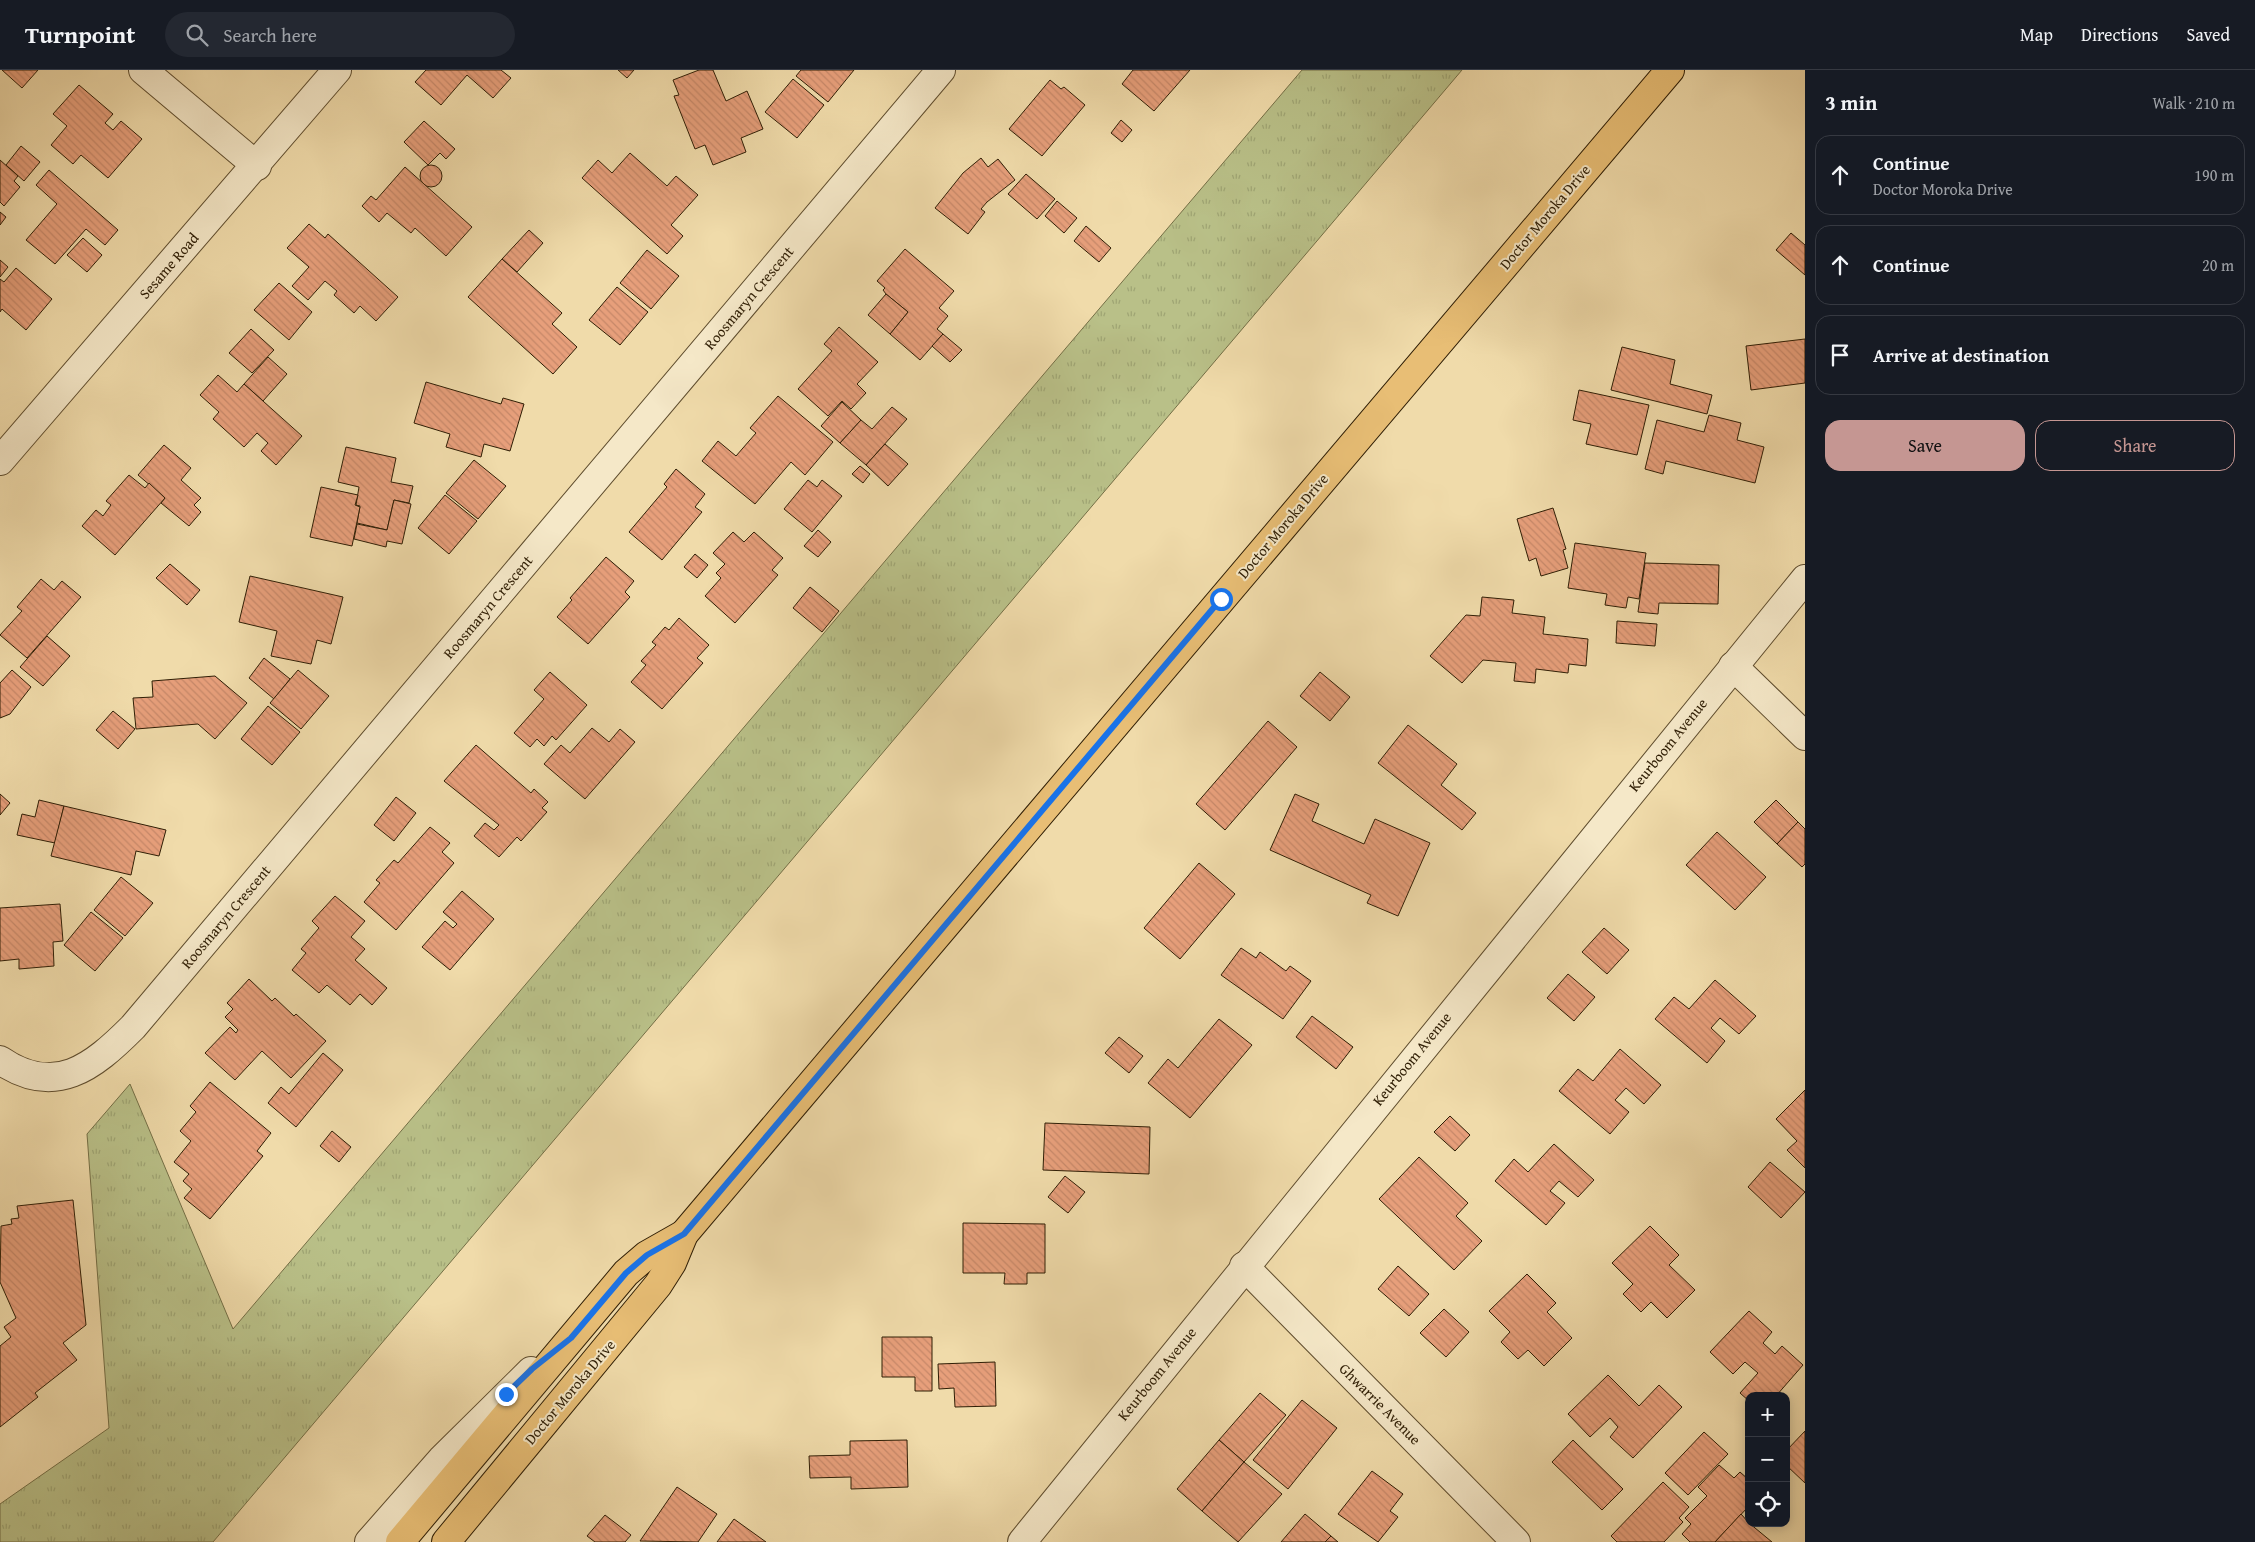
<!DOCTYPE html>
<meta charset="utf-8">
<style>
body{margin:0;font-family:"Gentium Book Plus",serif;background:#242831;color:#f1f3f6}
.controls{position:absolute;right:15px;bottom:15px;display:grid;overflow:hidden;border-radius:10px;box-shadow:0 2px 12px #0003}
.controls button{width:45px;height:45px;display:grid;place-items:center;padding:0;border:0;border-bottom:1px solid #363941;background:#171b24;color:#f1f3f6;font:25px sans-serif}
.stop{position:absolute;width:15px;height:15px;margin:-11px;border:4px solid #1a73e8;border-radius:50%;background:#fff}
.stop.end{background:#1a73e8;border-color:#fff;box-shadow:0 1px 5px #0008}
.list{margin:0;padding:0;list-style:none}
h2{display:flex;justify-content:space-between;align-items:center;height:65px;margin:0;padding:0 20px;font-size:21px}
h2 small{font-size:16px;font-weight:400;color:#9ea1a6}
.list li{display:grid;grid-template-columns:32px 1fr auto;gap:15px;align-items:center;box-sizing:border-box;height:80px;margin:0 10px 10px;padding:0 10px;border:1px solid #363941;border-radius:15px}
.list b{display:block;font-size:19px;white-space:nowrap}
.list p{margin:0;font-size:16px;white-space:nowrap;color:#9ea1a6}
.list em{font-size:16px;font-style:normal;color:#9ea1a6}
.actions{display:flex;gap:10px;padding:15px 20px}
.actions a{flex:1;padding:11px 0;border:1px solid #c59692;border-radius:15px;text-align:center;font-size:18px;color:#c59692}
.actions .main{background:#c59692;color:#111}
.icon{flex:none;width:28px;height:28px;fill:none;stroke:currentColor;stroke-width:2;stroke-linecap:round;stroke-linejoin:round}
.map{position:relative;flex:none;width:1805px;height:1472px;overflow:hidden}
header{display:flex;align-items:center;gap:30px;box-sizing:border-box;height:70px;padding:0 25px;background:#171b24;border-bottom:1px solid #363941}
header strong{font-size:24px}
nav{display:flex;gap:28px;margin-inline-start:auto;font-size:18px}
.search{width:350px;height:45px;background:#242831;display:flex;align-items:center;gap:12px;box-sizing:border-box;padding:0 18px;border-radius:28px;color:#9ea1a6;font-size:19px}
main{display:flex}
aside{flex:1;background:#171b24}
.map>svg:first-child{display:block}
.grass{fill:url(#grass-tufts);stroke:#746f46}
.building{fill:url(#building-back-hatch);stroke:#2f1e05}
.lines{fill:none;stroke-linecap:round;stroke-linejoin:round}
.minor-casing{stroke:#5f4d2e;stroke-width:30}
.major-casing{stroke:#2f1e05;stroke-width:30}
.minor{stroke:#f5e8c8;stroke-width:28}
.major{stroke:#e8be75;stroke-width:28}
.route{stroke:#1a73e8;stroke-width:6}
.labels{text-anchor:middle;stroke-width:4;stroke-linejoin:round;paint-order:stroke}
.street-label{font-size:15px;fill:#2f1e05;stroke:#f5e8c8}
</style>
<header>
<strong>Turnpoint</strong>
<div class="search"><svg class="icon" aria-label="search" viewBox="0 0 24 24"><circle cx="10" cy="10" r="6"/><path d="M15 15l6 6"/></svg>Search here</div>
<nav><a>Map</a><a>Directions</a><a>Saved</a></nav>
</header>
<main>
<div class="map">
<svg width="1805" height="1472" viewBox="0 0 1805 1472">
<defs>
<pattern id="grass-tufts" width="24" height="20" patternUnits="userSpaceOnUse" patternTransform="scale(1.25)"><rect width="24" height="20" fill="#b9c088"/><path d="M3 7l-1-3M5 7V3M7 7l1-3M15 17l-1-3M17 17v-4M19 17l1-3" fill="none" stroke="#9fa574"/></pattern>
<pattern id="building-back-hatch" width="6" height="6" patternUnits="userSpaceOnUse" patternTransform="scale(1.25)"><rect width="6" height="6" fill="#e79f7b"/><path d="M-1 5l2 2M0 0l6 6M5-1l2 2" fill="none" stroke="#c68869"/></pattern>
</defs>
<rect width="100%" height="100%" fill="#f0dbaa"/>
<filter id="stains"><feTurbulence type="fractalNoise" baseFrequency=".004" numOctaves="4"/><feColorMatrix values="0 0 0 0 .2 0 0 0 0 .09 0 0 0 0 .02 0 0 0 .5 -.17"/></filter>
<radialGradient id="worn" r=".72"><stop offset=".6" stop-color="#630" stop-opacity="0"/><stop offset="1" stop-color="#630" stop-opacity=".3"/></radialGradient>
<!-- grass -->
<polygon class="grass" points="1302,0 1462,0 213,1472 0,1472 0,1434 109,1358 87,1064 130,1014 233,1259"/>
<!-- building -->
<g class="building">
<polygon points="2,0 38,0 22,18"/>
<polygon points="426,0 501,0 511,8 493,28 467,5 441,35 415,12"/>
<polygon points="618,0 634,0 627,8"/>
<polygon points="699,0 713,0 726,31 747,21 763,59 741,68 746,82 713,95 705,75 695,79 674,26 679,25 673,10"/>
<polygon points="801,0 854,0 828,32 796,6"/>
<polygon points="1133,0 1190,0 1154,41 1122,14"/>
<polygon points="793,9 824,35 797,68 765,42"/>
<polygon points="1050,10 1061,19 1064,17 1085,35 1042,86 1009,59"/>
<polygon points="79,15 113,44 105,53 113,60 121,51 142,69 108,108 81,85 73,94 51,75 67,56 53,44"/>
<polygon points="1121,50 1132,60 1122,72 1111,63"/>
<polygon points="424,51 455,79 446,89 440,83 428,95 404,72"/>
<polygon points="21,76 40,92 24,111 6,95"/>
<polygon points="630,83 667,116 676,106 698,125 671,155 683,166 667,184 582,108 598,90 612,103"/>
<polygon points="981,88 988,97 998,89 1015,110 987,132 981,139 985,142 968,164 935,138 963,103"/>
<polygon points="0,90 18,106 14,111 20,117 4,136 0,132"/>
<circle cx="431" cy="106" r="11"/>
<polygon points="405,97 472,157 446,186 415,158 411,163 387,143 379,152 362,136 371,126 376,130"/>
<polygon points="49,100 118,160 105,175 86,159 55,194 26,170 57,134 36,115"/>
<polygon points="1026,104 1055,129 1037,149 1008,124"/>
<polygon points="1057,131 1077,148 1064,163 1045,146"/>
<polygon points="0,142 6,147 0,155"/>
<polygon points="309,154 325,168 328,164 398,227 376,251 360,236 354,243 334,225 337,221 325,211 308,230 292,216 309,197 287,178"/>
<polygon points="1086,156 1111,178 1099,192 1074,171"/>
<polygon points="529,160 543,173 517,202 502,189"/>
<polygon points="1791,163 1805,175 1805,205 1776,180"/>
<polygon points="83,168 102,185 87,202 67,185"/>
<polygon points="905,179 954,221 939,238 948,246 937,259 943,264 920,290 890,264 908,242 886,224 883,220 885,218 877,211"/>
<polygon points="647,180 679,206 651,239 620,213"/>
<polygon points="502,189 562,243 552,254 577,277 553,304 468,227"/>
<polygon points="0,190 8,197 0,207"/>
<polygon points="16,198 52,229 26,260 2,239 0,242 0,209 4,212"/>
<polygon points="279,213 312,242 289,270 254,240"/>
<polygon points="617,217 648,242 620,275 589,250"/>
<polygon points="886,224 908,242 890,264 868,245"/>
<polygon points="839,257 878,292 857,314 866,323 851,339 842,331 828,346 798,319 832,281 824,274"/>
<polygon points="251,259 274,280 252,303 229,283"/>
<polygon points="943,264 962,280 950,292 932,276"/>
<polygon points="1805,269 1805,313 1751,320 1746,276"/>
<polygon points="1622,277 1675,290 1670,314 1712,325 1707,344 1611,320"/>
<polygon points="268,287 287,304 263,331 244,314"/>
<polygon points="218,305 237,322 244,314 302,366 276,395 261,381 268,373 257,363 244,377 213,349 219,342 200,325"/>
<polygon points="426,312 501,334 503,328 524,334 510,381 484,374 481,387 446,377 450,364 414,353"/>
<polygon points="1579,320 1649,335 1637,385 1586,374 1591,354 1573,350"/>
<polygon points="778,326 833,372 805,405 791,392 755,434 702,391 718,371 736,386 756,363 750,358"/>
<polygon points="842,332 861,350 840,373 821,356"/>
<polygon points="892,337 907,349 866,395 840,373 861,350 872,359"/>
<polygon points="1709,345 1741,353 1737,370 1764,377 1755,413 1666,391 1663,404 1645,399 1657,350 1704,362"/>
<polygon points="885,374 908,394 888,416 866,395"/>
<polygon points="164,375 191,398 181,410 201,428 194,435 201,442 189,456 161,433 165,428 138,405"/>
<polygon points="346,377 396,388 391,412 413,416 409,433 394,430 387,460 357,453 360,436 356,435 359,417 338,412"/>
<polygon points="474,390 506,416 478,449 446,423"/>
<polygon points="860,396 870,404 863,413 852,404"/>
<polygon points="676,399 705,424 695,437 702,442 662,490 629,462 667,417 664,414"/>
<polygon points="129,405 145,418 149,413 165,428 115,485 82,456 96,440 103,446 111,435 106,431"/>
<polygon points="808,410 817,417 822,410 842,426 812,462 784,439"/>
<polygon points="321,417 358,425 355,435 360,437 352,476 310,467"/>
<polygon points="445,425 477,451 449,484 418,458"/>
<polygon points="394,430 411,434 402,474 387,471 386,477 354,469 357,454 387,460"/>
<polygon points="1553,438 1566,479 1563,480 1568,498 1541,506 1536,488 1529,491 1517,449"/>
<polygon points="818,460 831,472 818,487 804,476"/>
<polygon points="733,462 744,472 754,462 783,488 772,500 778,505 735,553 705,526 721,508 716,503 725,494 713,483"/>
<polygon points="1575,473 1646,483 1639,529 1628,527 1626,538 1605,535 1607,524 1568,518"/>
<polygon points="695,484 708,495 697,508 684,497"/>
<polygon points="606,487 634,511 625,522 630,527 588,574 557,547 572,530 570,528"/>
<polygon points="1645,493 1719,495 1718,534 1659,533 1658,544 1638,542"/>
<polygon points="170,494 200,520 187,535 156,508"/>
<polygon points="250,506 343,527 331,574 317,570 311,594 271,586 277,561 239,552"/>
<polygon points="41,509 54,520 62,511 81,527 27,588 0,565 22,541 17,537"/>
<polygon points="810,517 839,541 822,562 793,538"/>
<polygon points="1482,527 1514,530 1512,543 1545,547 1543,564 1588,569 1586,596 1569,594 1568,603 1536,599 1535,613 1514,611 1516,593 1483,590 1462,613 1430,586 1466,545 1480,546"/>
<polygon points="679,548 709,575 697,588 703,593 662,639 631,612 646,595 641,591 656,575 652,572 665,557 669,560"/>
<polygon points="1617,551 1657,554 1655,576 1616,573"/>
<polygon points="47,566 70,586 43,616 20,597"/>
<polygon points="264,588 290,609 274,629 249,608"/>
<polygon points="12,600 31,617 10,644 0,648 0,613"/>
<polygon points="298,600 329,626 301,659 270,633"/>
<polygon points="550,602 587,635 556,670 552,666 544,676 537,669 530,677 514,663 544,629 534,620"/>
<polygon points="1320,602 1350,627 1330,651 1300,626"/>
<polygon points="215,606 247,633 215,669 198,654 136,659 133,628 153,627 152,611"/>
<polygon points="268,636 300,662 272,695 241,669"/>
<polygon points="113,641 135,659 118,679 96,660"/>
<polygon points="1268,651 1297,677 1225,760 1196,734"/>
<polygon points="1408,655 1457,694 1441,715 1476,743 1462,760 1378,693"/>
<polygon points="592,658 609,672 620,659 635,672 585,729 544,694 561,675 570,683"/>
<polygon points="476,675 531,723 534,719 548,732 542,738 547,742 521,771 517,767 499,787 474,766 485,753 494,760 499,755 444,711"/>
<polygon points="0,724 10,733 0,745"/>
<polygon points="1295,724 1319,734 1312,751 1364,774 1375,749 1430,773 1398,846 1367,833 1371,825 1270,780"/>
<polygon points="396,727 416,743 394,771 374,755"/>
<polygon points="39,730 64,736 55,773 17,765 22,744 35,747"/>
<polygon points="1776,730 1798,752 1777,774 1754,752"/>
<polygon points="64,736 166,760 159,786 136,781 131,805 51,786"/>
<polygon points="1798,752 1805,759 1805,794 1802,797 1777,774"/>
<polygon points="430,757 450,773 442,782 454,793 396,860 364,832 380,813 376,810 394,790 398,793"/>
<polygon points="1717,762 1766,807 1735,840 1686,795"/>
<polygon points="1199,793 1235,824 1180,889 1144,858"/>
<polygon points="121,807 153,833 125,866 94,840"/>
<polygon points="462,821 494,849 450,900 422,877 445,851 453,858 457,854 443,842"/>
<polygon points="335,826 365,851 351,867 365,879 355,890 387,918 372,935 360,924 350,935 327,915 319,923 292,900 306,883 301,879 319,858 312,851"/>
<polygon points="60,834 63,871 53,872 54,896 19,899 19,889 0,891 0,838"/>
<polygon points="91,842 123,868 95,901 64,875"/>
<polygon points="1604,858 1629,880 1607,904 1582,882"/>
<polygon points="1241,878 1256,888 1260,882 1286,901 1290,896 1311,911 1283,949 1221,905"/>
<polygon points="1568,904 1595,927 1574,951 1547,928"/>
<polygon points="249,909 272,931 275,928 294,946 296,944 326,971 291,1008 262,981 235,1010 205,983 230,957 236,963 238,960 225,947 233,939 227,933"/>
<polygon points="1715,910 1756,946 1739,964 1720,948 1711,958 1725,971 1707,993 1655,949 1674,927 1689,939"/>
<polygon points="1312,946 1353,977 1336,999 1296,967"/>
<polygon points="1219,949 1252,975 1190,1048 1148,1013 1168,989 1178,998"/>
<polygon points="1119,967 1143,986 1129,1003 1105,983"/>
<polygon points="1620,979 1661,1015 1644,1034 1626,1018 1615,1030 1629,1042 1610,1064 1559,1021 1578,999 1593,1011"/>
<polygon points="323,983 343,1000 296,1057 268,1033 281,1017 289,1024"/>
<polygon points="210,1012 271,1063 257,1081 263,1086 210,1149 184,1128 192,1119 183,1111 189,1104 174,1092 191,1071 180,1061 196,1042 190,1036"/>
<polygon points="1805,1020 1805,1098 1787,1080 1797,1071 1776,1049"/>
<polygon points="1450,1046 1470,1065 1455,1081 1434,1062"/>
<polygon points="1045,1053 1150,1057 1149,1104 1043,1100"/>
<polygon points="332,1061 351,1077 339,1092 320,1076"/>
<polygon points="1554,1074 1594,1110 1578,1127 1559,1111 1550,1121 1565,1133 1546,1155 1495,1111 1514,1089 1528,1102"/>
<polygon points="1419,1087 1468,1133 1456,1146 1482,1171 1454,1200 1379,1129"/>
<polygon points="1770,1092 1805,1122 1781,1148 1748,1117"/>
<polygon points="1065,1106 1085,1122 1068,1143 1048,1127"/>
<polygon points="73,1130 86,1255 63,1273 77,1290 35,1323 38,1327 0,1357 0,1276 11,1267 4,1257 16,1248 0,1212 1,1156 12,1154 11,1149 19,1148 17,1136"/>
<polygon points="963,1153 1045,1154 1045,1203 1027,1203 1027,1214 1004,1214 1005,1203 963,1203"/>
<polygon points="1650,1156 1679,1185 1669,1195 1695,1220 1667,1248 1651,1232 1641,1242 1623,1224 1633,1214 1612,1193"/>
<polygon points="1398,1196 1429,1224 1409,1246 1378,1219"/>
<polygon points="1527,1204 1556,1233 1547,1242 1572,1268 1544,1296 1528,1280 1518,1289 1501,1272 1510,1262 1489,1241"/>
<polygon points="1444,1239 1469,1262 1446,1287 1420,1263"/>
<polygon points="1749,1241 1772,1262 1763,1273 1775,1284 1782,1276 1803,1295 1776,1326 1749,1326 1749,1331 1740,1323 1758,1303 1745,1292 1733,1304 1710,1282"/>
<polygon points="882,1267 932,1267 932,1321 915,1321 915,1307 882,1307"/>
<polygon points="995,1292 996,1336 955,1337 954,1318 939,1319 938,1294"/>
<polygon points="1608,1305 1639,1336 1659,1315 1682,1337 1633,1388 1610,1367 1618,1357 1610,1348 1590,1367 1568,1344"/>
<polygon points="1260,1323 1286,1345 1244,1392 1219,1370"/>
<polygon points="1302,1330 1337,1358 1288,1419 1253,1390"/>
<polygon points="1805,1361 1805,1413 1786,1395 1786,1381"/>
<polygon points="1704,1362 1728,1384 1688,1425 1665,1403"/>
<polygon points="907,1370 908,1417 851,1419 851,1407 810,1408 809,1386 850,1385 850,1371"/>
<polygon points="1219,1370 1244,1392 1202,1441 1177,1419"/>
<polygon points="1573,1370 1623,1419 1602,1440 1552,1392"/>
<polygon points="1244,1392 1282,1424 1238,1472 1202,1441"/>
<polygon points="1719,1395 1734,1408 1740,1402 1749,1410 1749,1436 1715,1472 1690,1472 1682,1464 1691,1454 1685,1448 1707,1426 1698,1417"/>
<polygon points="1372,1401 1403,1424 1390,1441 1398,1447 1378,1472 1338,1444"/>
<polygon points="1663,1412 1689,1437 1679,1448 1683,1452 1664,1472 1617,1472 1611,1466"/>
<polygon points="677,1417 717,1444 698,1472 640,1471"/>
<polygon points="1305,1444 1331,1466 1325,1472 1281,1472"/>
<polygon points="1741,1444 1749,1453 1772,1472 1715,1472"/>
<polygon points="605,1445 631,1465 625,1472 595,1472 587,1466"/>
<polygon points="734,1449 766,1472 717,1472"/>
<polygon points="1331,1466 1338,1472 1325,1472"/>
</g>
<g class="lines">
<!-- minor casing -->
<g class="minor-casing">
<g id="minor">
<polyline points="143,0 257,96"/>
<polyline points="0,391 337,0"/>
<polyline points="1733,596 1805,666"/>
<path d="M0,990C55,1028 93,997 133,957L941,0"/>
<polyline points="1244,1196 1516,1472"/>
<polyline points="369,1472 442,1389 531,1301"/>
<polyline points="1022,1472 1805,509"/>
</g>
</g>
<!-- major casing -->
<g class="major-casing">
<g id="major">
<polyline points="400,1472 626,1203 647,1185 684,1164"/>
<polyline points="446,1472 658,1215 672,1193 684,1164 1670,0"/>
</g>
</g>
<!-- minor -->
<use href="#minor" class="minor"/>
<!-- major -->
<use href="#major" class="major"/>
</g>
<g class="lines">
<!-- route -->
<polyline class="route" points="506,1324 532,1299 571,1268 626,1203 647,1185 684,1164 1221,529"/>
</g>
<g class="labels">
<!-- street labels -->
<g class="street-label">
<text transform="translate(1545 147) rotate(-50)" y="5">Doctor Moroka Drive</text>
<text transform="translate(169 196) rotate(-49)" y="5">Sesame Road</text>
<text transform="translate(749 228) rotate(-50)" y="5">Roosmaryn Crescent</text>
<text transform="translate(1283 456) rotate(-50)" y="5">Doctor Moroka Drive</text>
<text transform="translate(488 537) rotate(-50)" y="5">Roosmaryn Crescent</text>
<text transform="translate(1668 675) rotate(-51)" y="5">Keurboom Avenue</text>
<text transform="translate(226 847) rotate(-50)" y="5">Roosmaryn Crescent</text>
<text transform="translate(1412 989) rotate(-51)" y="5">Keurboom Avenue</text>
<text transform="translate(1157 1304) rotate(-51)" y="5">Keurboom Avenue</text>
<text transform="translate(570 1322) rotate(-50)" y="5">Doctor Moroka Drive</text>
<text transform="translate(1380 1334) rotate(45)" y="5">Ghwarrie Avenue</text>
</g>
</g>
<rect width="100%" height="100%" filter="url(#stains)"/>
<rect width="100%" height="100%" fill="url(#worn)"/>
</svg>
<div class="controls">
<button>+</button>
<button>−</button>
<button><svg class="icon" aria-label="locate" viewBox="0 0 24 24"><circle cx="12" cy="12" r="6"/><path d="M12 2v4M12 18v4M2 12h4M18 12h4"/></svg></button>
</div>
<div class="stop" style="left:1221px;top:529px"></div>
<div class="stop end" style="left:506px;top:1324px"></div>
</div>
<aside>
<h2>3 min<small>Walk · 210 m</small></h2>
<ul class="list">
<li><svg class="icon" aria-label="ahead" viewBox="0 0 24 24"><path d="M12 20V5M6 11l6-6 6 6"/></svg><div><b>Continue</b><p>Doctor Moroka Drive</p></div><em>190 m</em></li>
<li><svg class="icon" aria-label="ahead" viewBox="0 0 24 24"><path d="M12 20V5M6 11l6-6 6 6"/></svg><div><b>Continue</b></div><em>20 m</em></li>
<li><svg class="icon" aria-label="arrive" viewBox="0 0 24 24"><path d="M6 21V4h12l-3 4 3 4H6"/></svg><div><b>Arrive at destination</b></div></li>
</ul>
<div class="actions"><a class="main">Save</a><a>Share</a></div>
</aside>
</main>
